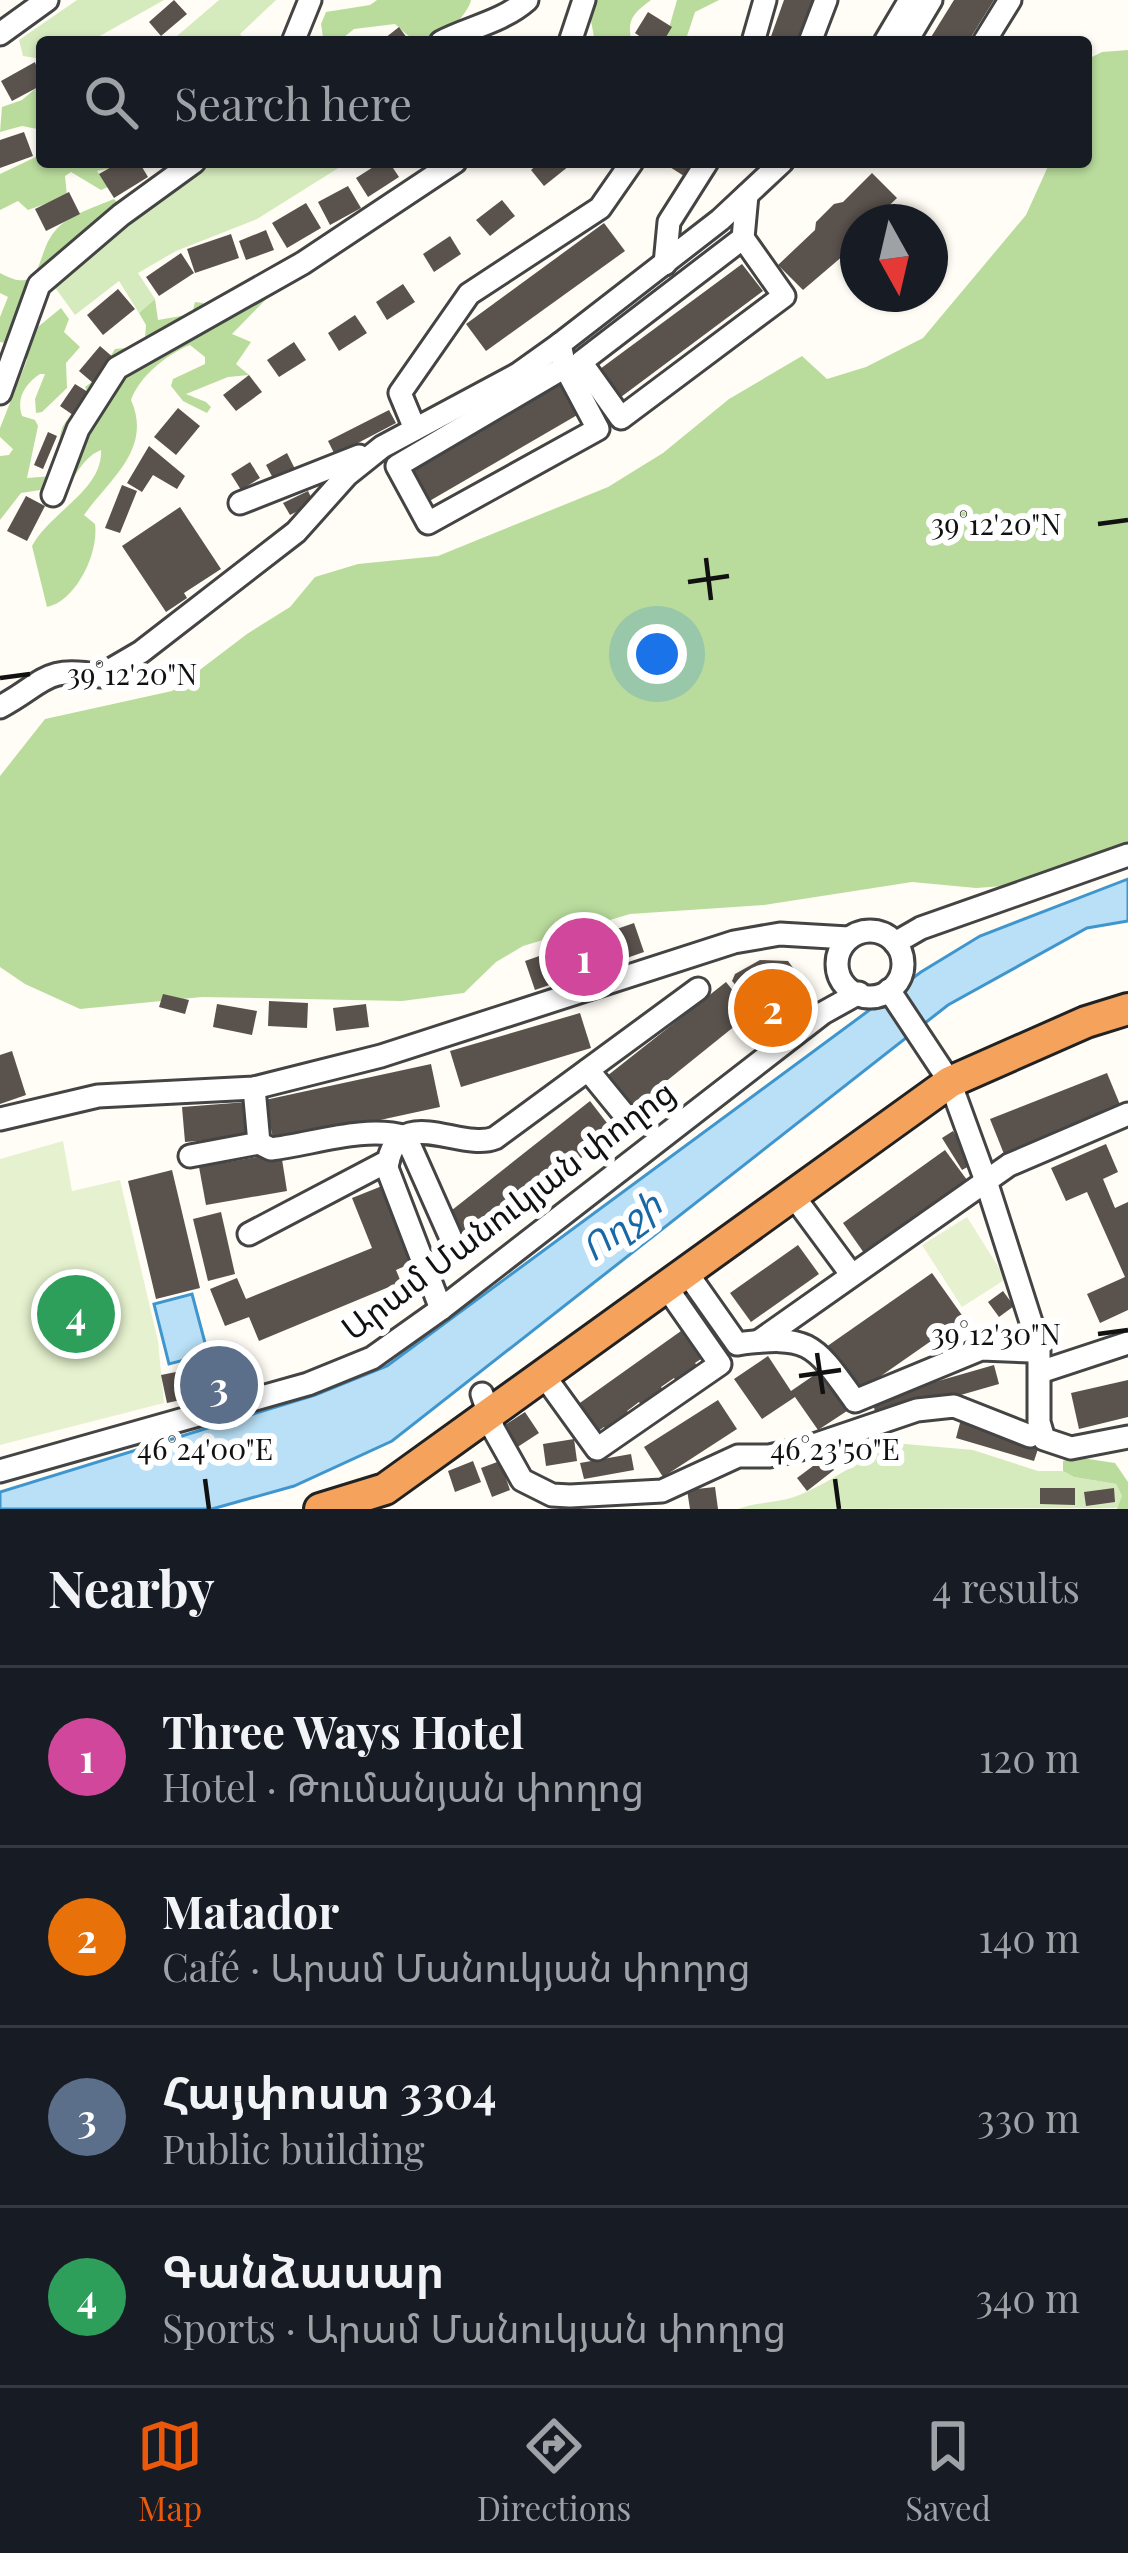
<!DOCTYPE html>
<meta charset="utf-8">
<style>
body{margin:0;font-family:"Playfair Display","Noto Sans Armenian",serif;background:#20242c;color:#f1f3f6}
.compass{position:absolute;left:840px;top:204px;width:108px;height:108px;border-radius:50%;background:#171b24;box-shadow:0 3px 9px #0004;rotate:172deg}
.you{position:absolute;left:657px;top:654px;width:42px;height:42px;margin:-30px;border:9px solid #fff;border-radius:50%;background:#1a73e8;box-shadow:0 0 0 18px #1a73e833}
.badge{display:grid;place-items:center;width:78px;height:78px;border-radius:50%;background:#ea580c;color:#fff;font-size:39px;font-weight:700}
.pin{position:absolute;translate:-50% -50%;border:6px solid #fff;box-shadow:0 3px 12px #0006}
.list{margin:0;padding:0;list-style:none}
h2{display:flex;justify-content:space-between;align-items:center;height:156px;margin:0;padding:0 48px;font-size:51px}
h2 small{font-size:39px;font-weight:400;color:#9ea1a6}
.list li{display:grid;grid-template-columns:78px 1fr auto;gap:36px;align-items:center;box-sizing:border-box;height:180px;padding:0 48px;border-top:3px solid #363941}
.list b{display:block;font-size:45px;white-space:nowrap}
.list p{margin:0;font-size:39px;white-space:nowrap;color:#9ea1a6}
.list em{font-size:39px;font-style:normal;color:#9ea1a6}
.icon{flex:none;width:66px;height:66px;fill:none;stroke:currentColor;stroke-width:2;stroke-linecap:round;stroke-linejoin:round}
.map{position:relative;flex:none;width:1128px;height:1509px;overflow:hidden}
.search{position:absolute;background:#171b24;box-shadow:0 3px 9px #0004;left:36px;right:36px;top:36px;height:132px;display:flex;align-items:center;gap:30px;box-sizing:border-box;padding:0 42px;border-radius:12px;color:#9ea1a6;font-size:45px}
.sheet{height:876px;background:#171b24}
nav{display:flex;justify-content:space-around;align-items:center;box-sizing:border-box;height:168px;border-top:3px solid #363941;background:#171b24;font-size:33px;color:#9ea1a6}
nav a{display:grid;justify-items:center;gap:6px}
nav .on{color:#ea580c}
.map>svg:first-child{display:block}
.green{fill:#d5ebbd}
.forest{fill:#b9dc9c}
.pitch{fill:#e6f2cf}
.water{fill:#b9e0f7;stroke:#3f96cf;stroke-width:3}
.building{fill:#5a524d}
.lines{fill:none;stroke-linecap:round;stroke-linejoin:round}
.minor-casing{stroke:#444;stroke-width:27}
.highway-casing{stroke:#222;stroke-width:36}
.minor{stroke:#fff;stroke-width:21}
.highway{stroke:#f5a25d;stroke-width:30}
.ticks{fill:none;stroke:#111;stroke-width:4.5}
.labels{text-anchor:middle;stroke-width:12;stroke-linejoin:round;paint-order:stroke}
.street-label{font-size:33px;fill:#111;stroke:#fff}
.water-label{font-size:36px;font-style:italic;fill:#1768a6;stroke:#fff}
.ticks-label{font-size:30px;text-anchor:middle;fill:#111;stroke:#fff;stroke-width:12;stroke-linejoin:round;paint-order:stroke}
</style>
<div class="map">
<svg width="1128" height="1509" viewBox="0 0 1128 1509">
<rect width="100%" height="100%" fill="#fffdf5"/>
<!-- green -->
<g class="green">
<polygon points="77,0 164,0 89,42 42,42 42,59 23,56 19,40"/>
<polygon points="219,0 276,0 240,34 246,42 170,42"/>
<polygon points="207,162 348,162 257,219 176,251 138,273 155,299 139,313 119,281 75,315 51,282 130,213"/>
<path d="M894,1443L973,1450L1038,1471H1063L1074,1477L1116,1484L1122,1496L1120,1508L738,1509C756,1502 776,1503 794,1497C830,1484 859,1459 894,1443Z"/>
</g>
<!-- forest -->
<g class="forest">
<path d="M377,0H471C468,16 436,46 418,41C410,39 400,28 395,24L354,29L344,37H323L321,24L326,12L370,5Z"/>
<path d="M587,0H651C634,13 626,19 632,42H595Z"/>
<polygon points="677,0 719,0 695,12 685,42 665,42"/>
<polygon points="1128,50 1128,850 1019,885 976,888 912,882 764,905 630,914 523,946 496,962 464,993 402,1001 202,997 80,1009 25,984 0,967 0,776 45,719 172,691 247,634 290,607 315,577 358,564 438,556 608,487 663,453 729,399 802,356 827,379 866,367 923,338 1026,215 1050,162 1086,162 1086,60 1102,52"/>
<polygon points="42,83 42,130 22,126 0,132 2,107 22,100"/>
<polygon points="42,154 42,162 117,162 116,167 97,171 108,187 101,190 71,172 65,176 67,196 28,210 18,201 0,210 0,174"/>
<path d="M114,199L119,205L46,272L33,331L61,308L69,319L64,332L80,347L66,363L67,388L42,412L36,413L35,399L45,374H40C25,384 16,398 22,416L35,420L38,426L27,478L53,476C59,461 58,436 63,426C70,414 81,405 88,393L85,387L97,378L115,349L136,347L145,338L146,325L139,313L155,299L158,320L192,314L195,302L203,303L210,315L275,290L232,334L251,342L236,364L249,375L228,377L186,394L206,402L211,407L207,413L183,401L171,386L173,379L205,364V357L190,345C167,354 139,377 131,400C153,449 109,480 84,515L95,524C99,553 76,601 47,607L32,546C49,513 103,490 101,450C78,459 76,485 53,495L40,490L21,493L0,520V456L9,455L13,449L0,437V428L27,360L25,347L0,342V317L8,297L0,293V273C45,298 35,253 55,231C68,215 95,207 114,199Z"/>
<polygon points="1075,1457 1115,1463 1128,1482 1128,1509 1117,1509 1122,1496 1116,1484 1074,1477 1063,1471 1063,1461"/>
</g>
<!-- pitch -->
<g class="pitch">
<polygon points="63,1141 72,1191 120,1180 158,1341 164,1403 0,1445 0,1159"/>
<polygon points="967,1217 1006,1279 962,1307 922,1245"/>
</g>
<!-- water -->
<g class="water">
<polygon points="1128,879 1128,921 1087,928 948,1005 392,1441 294,1486 212,1509 0,1509 0,1492 315,1395 387,1366 921,972 980,936"/>
<polygon points="192,1294 208,1354 169,1364 154,1304"/>
</g>
<!-- building -->
<g class="building">
<polygon points="174,0 187,14 161,36 149,22"/>
<polygon points="784,0 816,0 802,42 769,42"/>
<polygon points="954,0 994,0 968,42 928,42"/>
<polygon points="648,12 672,27 663,42 648,42 635,33"/>
<polygon points="399,27 410,42 380,42"/>
<polygon points="35,62 42,85 12,101 1,81"/>
<polygon points="24,132 33,156 0,168 0,140"/>
<polygon points="120,162 139,162 148,177 114,198 99,174"/>
<polygon points="381,162 389,162 399,177 368,197 356,178"/>
<polygon points="540,162 566,162 569,166 544,186 531,170"/>
<polygon points="662,162 693,162 684,176"/>
<polygon points="872,173 897,198 875,219 878,222 858,222 858,243 803,290 778,265 815,230 816,222 834,204 843,202"/>
<polygon points="348,186 361,208 330,225 318,202"/>
<polygon points="69,192 80,214 46,231 35,209"/>
<polygon points="502,200 515,216 490,236 476,220"/>
<polygon points="306,203 321,228 287,248 272,223"/>
<polygon points="604,223 625,251 486,351 466,324"/>
<polygon points="266,230 274,250 246,260 239,241"/>
<polygon points="231,234 239,258 195,273 187,249"/>
<polygon points="450,236 461,254 434,272 423,254"/>
<polygon points="181,253 194,273 159,296 146,277"/>
<polygon points="742,264 763,291 621,397 600,369"/>
<polygon points="403,284 415,302 387,320 376,302"/>
<polygon points="118,289 135,309 103,335 87,315"/>
<polygon points="355,315 367,333 339,351 328,333"/>
<polygon points="294,342 306,360 279,377 267,360"/>
<polygon points="100,346 115,359 93,383 79,371"/>
<polygon points="249,375 262,392 236,411 223,395"/>
<polygon points="75,384 88,392 73,415 60,406"/>
<polygon points="561,384 579,414 426,503 408,473"/>
<polygon points="178,408 200,426 176,455 154,437"/>
<polygon points="389,410 396,423 335,455 328,441"/>
<polygon points="48,432 57,436 43,469 34,465"/>
<polygon points="149,446 185,476 177,489 153,475 142,492 127,483"/>
<polygon points="287,453 295,469 274,480 266,465"/>
<polygon points="250,462 260,478 241,490 231,474"/>
<polygon points="122,485 137,491 120,533 105,528"/>
<polygon points="308,491 314,503 290,515 283,503"/>
<polygon points="26,496 45,506 27,541 7,531"/>
<polygon points="180,507 221,569 184,593 187,598 166,612 122,546"/>
<polygon points="634,923 644,952 535,990 525,961"/>
<polygon points="760,960 788,961 810,991 770,1024 732,981 735,974"/>
<polygon points="726,982 751,1013 633,1108 607,1076"/>
<polygon points="163,994 189,1000 185,1014 159,1007"/>
<polygon points="269,1001 308,1003 307,1028 268,1026"/>
<polygon points="217,1004 257,1011 252,1035 213,1027"/>
<polygon points="366,1004 369,1027 336,1031 333,1008"/>
<polygon points="580,1013 591,1048 461,1087 450,1051"/>
<polygon points="12,1051 26,1095 0,1104 0,1055"/>
<polygon points="431,1064 440,1107 274,1143 265,1100"/>
<polygon points="1107,1073 1121,1107 1004,1154 990,1119"/>
<polygon points="590,1101 614,1132 471,1246 447,1214"/>
<polygon points="247,1102 249,1137 185,1142 182,1107"/>
<polygon points="953,1131 973,1164 962,1170 942,1138"/>
<polygon points="1106,1144 1118,1172 1103,1179 1115,1208 1128,1202 1128,1310 1100,1323 1087,1294 1125,1277 1087,1192 1066,1201 1051,1168"/>
<polygon points="945,1150 967,1180 864,1253 843,1223"/>
<polygon points="281,1153 287,1191 206,1205 199,1167"/>
<polygon points="172,1170 200,1288 156,1299 128,1181"/>
<polygon points="387,1184 419,1260 396,1270 401,1282 259,1341 249,1317 225,1326 210,1289 237,1278 246,1299 372,1248 352,1198"/>
<polygon points="221,1212 235,1274 208,1281 193,1219"/>
<polygon points="798,1245 819,1274 751,1322 730,1293"/>
<polygon points="932,1273 964,1318 858,1392 826,1347"/>
<polygon points="1003,1291 1014,1306 999,1317 988,1302"/>
<polygon points="681,1331 701,1359 695,1363 698,1367 677,1382 674,1378 661,1387 664,1391 642,1406 639,1402 627,1411 630,1415 607,1432 604,1427 597,1432 577,1405"/>
<polygon points="768,1356 791,1391 823,1369 850,1409 818,1430 795,1397 762,1419 734,1379"/>
<polygon points="994,1365 999,1384 877,1419 872,1400"/>
<polygon points="236,1367 240,1387 167,1403 161,1375 181,1371 183,1378"/>
<polygon points="1128,1380 1128,1417 1079,1429 1071,1393"/>
<polygon points="718,1400 737,1429 663,1477 644,1447"/>
<polygon points="525,1412 539,1433 516,1448 502,1427"/>
<polygon points="961,1419 1040,1443 1034,1461 956,1438"/>
<polygon points="574,1439 577,1461 546,1466 543,1444"/>
<polygon points="631,1454 634,1470 584,1479 580,1463"/>
<polygon points="825,1457 834,1470 807,1491 797,1478"/>
<polygon points="473,1461 481,1482 455,1492 448,1471"/>
<polygon points="500,1461 510,1490 492,1497 481,1468"/>
<polygon points="715,1487 718,1509 690,1509 687,1490"/>
<polygon points="1040,1488 1075,1488 1075,1505 1040,1504"/>
<polygon points="1114,1488 1115,1502 1086,1506 1084,1492"/>
</g>
<g class="lines">
<!-- minor casing -->
<g class="minor-casing">
<g id="minor">
<polyline points="0,34 47,0"/>
<polyline points="293,42 310,0"/>
<path d="M441,42C470,27 502,22 527,0"/>
<polyline points="570,42 584,0"/>
<polyline points="753,42 765,0"/>
<polyline points="810,42 826,0"/>
<polyline points="885,42 910,0"/>
<polyline points="906,42 931,0"/>
<polyline points="984,42 1010,0"/>
<polyline points="743,238 581,362 621,418 784,296 743,238 747,195"/>
<polyline points="665,264 669,222 707,162"/>
<polyline points="560,344 565,367 598,429 428,523 397,466 565,367"/>
<polyline points="0,393 39,285 121,215 194,162"/>
<polyline points="415,429 400,393 469,294 600,208 632,162"/>
<polyline points="53,495 78,429 117,368 303,263 455,162"/>
<polyline points="240,503 359,456"/>
<path d="M0,707C45,683 44,665 100,676L141,652L296,532L347,475L382,447L518,374L560,344L720,220L782,162"/>
<circle cx="870" cy="964" r="33"/>
<polyline points="895,943 921,928 1128,855"/>
<polyline points="889,990 950,1082 986,1181 1039,1347 1039,1422 1044,1439 1071,1448 1128,1437"/>
<polyline points="588,1070 628,1119"/>
<polyline points="0,1119 98,1096 254,1088 381,1056 734,942 780,934 848,938"/>
<path d="M259,1143L271,1149C313,1144 365,1125 406,1137L450,1236"/>
<polyline points="190,1156 259,1143 254,1088"/>
<polyline points="792,1194 851,1274"/>
<polyline points="249,1234 388,1161"/>
<path d="M687,1273L737,1344C810,1334 814,1344 855,1401L981,1349L1031,1351L1039,1347"/>
<path d="M441,1309L387,1168C396,1101 460,1152 495,1138L698,989"/>
<polyline points="759,1341 1009,1165 1128,1114"/>
<polyline points="1040,1372 1128,1343"/>
<polyline points="545,1377 597,1449 720,1364 667,1288"/>
<polyline points="482,1394 494,1430 522,1480 552,1495 570,1496 662,1491 738,1456 769,1456 805,1448 917,1410 954,1406 1030,1436"/>
<polyline points="0,1471 308,1384 372,1358 441,1309 823,1013 859,993"/>
</g>
</g>
<!-- highway casing -->
<g class="highway-casing">
<polyline id="highway" points="320,1509 385,1489 950,1082 1086,1022 1128,1009"/>
</g>
<!-- minor -->
<use href="#minor" class="minor"/>
<!-- highway -->
<use href="#highway" class="highway"/>
</g>
<!-- ticks -->
<path class="ticks" d="M1098,524L1128,520M706,558L711,600M688,582L729,576M0,678L30,674M1098,1334L1128,1330M817,1353L823,1394M799,1376L841,1370M205,1479L209,1509M835,1479L839,1509"/>
<g class="labels">
<!-- street labels -->
<g class="street-label">
<text transform="translate(508 1210) rotate(-37)" y="12">Արամ Մանուկյան փողոց</text>
</g>
<!-- water labels -->
<g class="water-label">
<text transform="translate(621 1226) rotate(-37)" y="13">Ողջի</text>
</g>
</g>
<g class="ticks-label">
<text x="996" y="535">39°12'20"N</text>
<text x="132" y="685">39°12'20"N</text>
<text x="996" y="1345">39°12'30"N</text>
<text x="205" y="1460">46°24'00"E</text>
<text x="835" y="1460">46°23'50"E</text>
</g>
</svg>
<svg class="compass" viewBox="-18 -18 36 36"><path d="M0-13l5 13h-10z" fill="#e53935"/><path d="M0 13l5-13h-10z" fill="#9ea1a6"/></svg>
<div class="you"></div>
<div class="pin badge" style="left:584px;top:957px;background:#d1479c">1</div>
<div class="pin badge" style="left:773px;top:1008px;background:#e8710a">2</div>
<div class="pin badge" style="left:219px;top:1385px;background:#5c6f8a">3</div>
<div class="pin badge" style="left:76px;top:1314px;background:#2e9e5b">4</div>
<div class="search"><svg class="icon" aria-label="search" viewBox="0 0 24 24"><circle cx="10" cy="10" r="6"/><path d="M15 15l6 6"/></svg>Search here</div>
</div>
<section class="sheet">
<h2>Nearby<small>4 results</small></h2>
<ul class="list">
<li><span class="badge" style="background:#d1479c">1</span><div><b>Three Ways Hotel</b><p>Hotel · Թումանյան փողոց</p></div><em>120 m</em></li>
<li><span class="badge" style="background:#e8710a">2</span><div><b>Matador</b><p>Café · Արամ Մանուկյան փողոց</p></div><em>140 m</em></li>
<li><span class="badge" style="background:#5c6f8a">3</span><div><b>Հայփոստ 3304</b><p>Public building</p></div><em>330 m</em></li>
<li><span class="badge" style="background:#2e9e5b">4</span><div><b>Գանձասար</b><p>Sports · Արամ Մանուկյան փողոց</p></div><em>340 m</em></li>
</ul>
</section>
<nav>
<a class="on"><svg class="icon" aria-label="map" viewBox="0 0 24 24"><path d="M3 6l6-2 6 2 6-2v14l-6 2-6-2-6 2zM9 4v14M15 6v14"/></svg>Map</a>
<a><svg class="icon" aria-label="directions" viewBox="0 0 24 24"><path d="M12 3l9 9-9 9-9-9zM9 14v-3h6M13 9l2 2-2 2"/></svg>Directions</a>
<a><svg class="icon" aria-label="saved" viewBox="0 0 24 24"><path d="M7 4h10v16l-5-4-5 4z"/></svg>Saved</a>
</nav>
